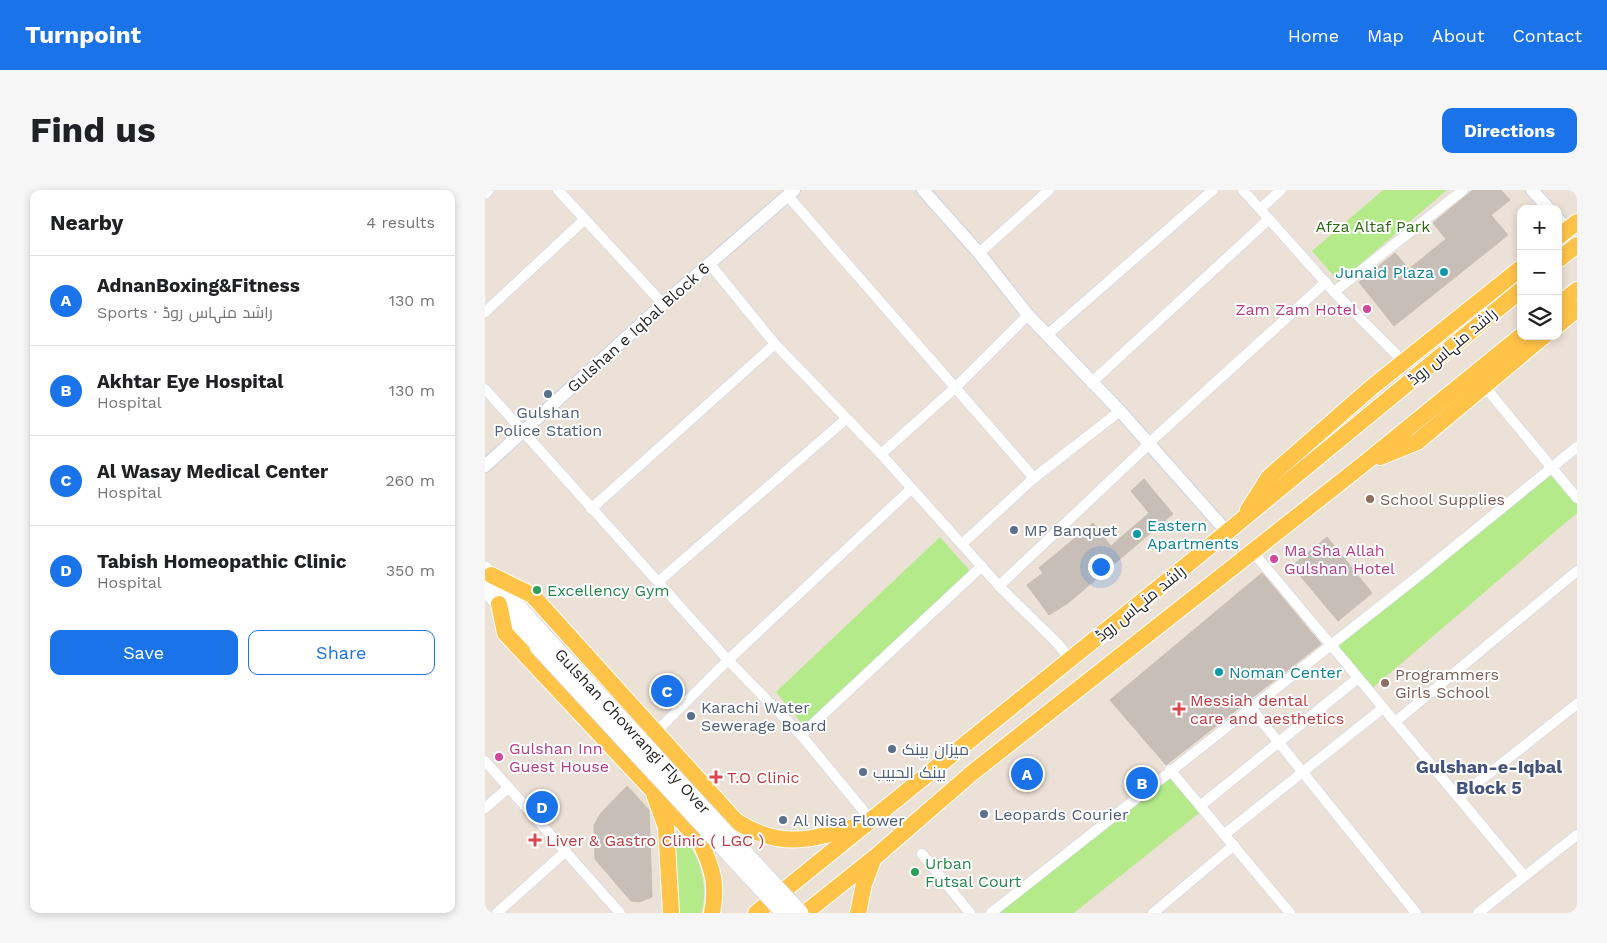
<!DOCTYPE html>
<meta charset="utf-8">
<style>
body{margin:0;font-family:"Work Sans",Cairo,sans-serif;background:#f6f6f6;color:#202124}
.controls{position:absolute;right:15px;top:15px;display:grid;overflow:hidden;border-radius:10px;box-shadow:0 2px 8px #0003}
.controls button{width:45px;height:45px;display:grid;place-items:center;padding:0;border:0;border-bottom:1px solid #e0e0e0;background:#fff;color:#202124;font:25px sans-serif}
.you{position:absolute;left:615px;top:376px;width:18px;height:18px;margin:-12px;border:4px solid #fff;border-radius:50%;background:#1a73e8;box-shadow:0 0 0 8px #1a73e833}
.badge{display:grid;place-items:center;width:32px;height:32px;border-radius:50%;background:#1a73e8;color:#fff;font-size:16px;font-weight:700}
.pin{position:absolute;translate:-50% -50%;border:2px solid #fff;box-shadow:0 1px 5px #0006}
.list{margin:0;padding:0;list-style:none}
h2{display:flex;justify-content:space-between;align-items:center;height:65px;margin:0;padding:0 20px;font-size:21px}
h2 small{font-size:16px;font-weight:400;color:#757577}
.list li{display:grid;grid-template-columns:32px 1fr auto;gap:15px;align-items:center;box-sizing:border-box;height:90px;padding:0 20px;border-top:1px solid #e0e0e0}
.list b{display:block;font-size:19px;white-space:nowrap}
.list p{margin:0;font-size:16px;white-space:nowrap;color:#757577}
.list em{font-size:16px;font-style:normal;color:#757577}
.actions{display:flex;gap:10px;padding:15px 20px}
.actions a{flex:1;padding:11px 0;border:1px solid #1a73e8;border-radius:10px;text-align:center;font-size:18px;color:#1a73e8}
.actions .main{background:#1a73e8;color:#fff}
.icon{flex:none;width:28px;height:28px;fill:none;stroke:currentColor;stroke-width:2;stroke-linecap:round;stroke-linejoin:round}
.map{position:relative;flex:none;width:1092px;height:723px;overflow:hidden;border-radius:10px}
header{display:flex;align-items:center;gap:30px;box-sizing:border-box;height:70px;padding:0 25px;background:#1a73e8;color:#fff}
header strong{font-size:24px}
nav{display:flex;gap:28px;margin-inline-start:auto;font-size:18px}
.intro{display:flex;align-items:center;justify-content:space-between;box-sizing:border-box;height:120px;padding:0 30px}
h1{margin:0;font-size:35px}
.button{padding:12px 22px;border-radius:10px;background:#1a73e8;color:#fff;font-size:18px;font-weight:700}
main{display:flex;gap:30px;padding:0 30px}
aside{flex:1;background:#fff;border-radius:10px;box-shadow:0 2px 8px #0003}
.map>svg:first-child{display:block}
.green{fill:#b5ea8b}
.building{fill:#c7beb7;stroke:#c7bdb0}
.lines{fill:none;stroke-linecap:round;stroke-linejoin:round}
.minor-casing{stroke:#ccd2e3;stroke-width:11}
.tertiary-casing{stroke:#ccd2e3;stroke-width:14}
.secondary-casing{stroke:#ccd2e3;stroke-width:16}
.primary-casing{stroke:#fff;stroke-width:18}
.minor{stroke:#fff;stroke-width:10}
.tertiary{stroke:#fff;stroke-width:12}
.secondary{stroke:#fff;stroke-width:15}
.primary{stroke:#ffc348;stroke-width:16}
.secondary-bridge-casing{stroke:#ccd2e3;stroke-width:16;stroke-linecap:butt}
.secondary-bridge{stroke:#fff;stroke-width:15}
.culture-dot{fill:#0f9aa8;stroke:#fff;stroke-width:2}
.hotel-dot{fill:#d1479c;stroke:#fff;stroke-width:2}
.service-dot{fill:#5c6f8a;stroke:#fff;stroke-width:2}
.education-dot{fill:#8d6e63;stroke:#fff;stroke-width:2}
.leisure-dot{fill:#2e9e5b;stroke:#fff;stroke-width:2}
.health-dot{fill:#e0444e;stroke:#fff;stroke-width:2}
.labels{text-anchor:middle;stroke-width:4;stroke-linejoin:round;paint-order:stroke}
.park-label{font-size:16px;fill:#2c6a11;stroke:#fff}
.culture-label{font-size:16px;fill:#0d838f;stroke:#fff;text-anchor:start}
.hotel-label{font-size:16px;fill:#b23c85;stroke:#fff;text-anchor:start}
.street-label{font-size:16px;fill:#272727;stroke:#fff}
.service-label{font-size:16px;fill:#4e5e75;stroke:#fff;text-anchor:start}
.education-label{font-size:16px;fill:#785e54;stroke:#fff;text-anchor:start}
.leisure-label{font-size:16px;fill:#27864d;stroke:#fff;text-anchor:start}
.health-label{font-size:16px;fill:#be3a42;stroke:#fff;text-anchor:start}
.neighbourhood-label{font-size:18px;font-weight:bold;fill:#43537c;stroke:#fff}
</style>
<header>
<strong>Turnpoint</strong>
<nav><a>Home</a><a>Map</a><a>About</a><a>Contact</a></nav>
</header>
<div class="intro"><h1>Find us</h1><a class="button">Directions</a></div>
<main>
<aside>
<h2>Nearby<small>4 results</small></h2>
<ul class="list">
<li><span class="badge">A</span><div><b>AdnanBoxing&amp;Fitness</b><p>Sports · راشد منہاس روڈ</p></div><em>130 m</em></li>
<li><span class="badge">B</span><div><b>Akhtar Eye Hospital</b><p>Hospital</p></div><em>130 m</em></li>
<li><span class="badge">C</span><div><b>Al Wasay Medical Center</b><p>Hospital</p></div><em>260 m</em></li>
<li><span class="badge">D</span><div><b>Tabish Homeopathic Clinic</b><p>Hospital</p></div><em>350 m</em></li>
</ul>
<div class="actions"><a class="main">Save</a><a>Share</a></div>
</aside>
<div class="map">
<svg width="1092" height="723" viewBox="0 0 1092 723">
<rect width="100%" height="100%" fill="#ece1d6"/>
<!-- green -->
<g class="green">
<polygon points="898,0 962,0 854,92 827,61"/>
<polygon points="1067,278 1092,308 1092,323 884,501 844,453"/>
<polygon points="455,347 485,381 320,537 291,502"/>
<polygon points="685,580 718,620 589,723 506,723"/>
<path d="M188,644C214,651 225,701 216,723H190Z"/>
</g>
<!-- building -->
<g class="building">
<polygon points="988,0 1016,0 1025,10 1006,25 1023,45 909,136 874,92 910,63 924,79 961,49 948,33"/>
<polygon points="659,289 688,324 583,413 564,425 542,395 558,383 554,378 608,333 626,356 664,323 646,301"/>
<polygon points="842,347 887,403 853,431 807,376"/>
<polygon points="777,383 836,454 681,575 625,510"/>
<polygon points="142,596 164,620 167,707 154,712 146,711 110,669 109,635 116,623"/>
</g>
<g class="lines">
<!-- minor casing -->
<g class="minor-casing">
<g id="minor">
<polyline points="73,0 178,114"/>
<polyline points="758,0 849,102 919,172"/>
<polyline points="0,4 4,0"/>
<polyline points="303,6 549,288"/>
<polyline points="775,19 796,0"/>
<polyline points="494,63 564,0"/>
<polyline points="224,73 290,154 396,264 514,396 572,453 586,470"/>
<polyline points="849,102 978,0"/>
<polyline points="0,122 99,30"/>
<polyline points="562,145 728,0"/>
<polyline points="606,193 783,30"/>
<polyline points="1000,197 1092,308"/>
<polyline points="0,199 243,470 316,545 387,631"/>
<polyline points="664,253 841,92"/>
<polyline points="396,264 471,197 543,125"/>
<polyline points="106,319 290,154"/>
<polyline points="477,354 549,288 635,221"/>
<polyline points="768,362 1039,686"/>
<polyline points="174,391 361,229"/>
<polyline points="514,396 664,254"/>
<polyline points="766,518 931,723"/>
<polyline points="910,532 1092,381"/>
<polyline points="171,542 243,470 426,299"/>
<polyline points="316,545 497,376"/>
<polyline points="0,571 135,723"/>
<polyline points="685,580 805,723"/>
<polyline points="973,608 1092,514"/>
<polyline points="715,616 873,488"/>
<polyline points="0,618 23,598"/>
<polyline points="740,644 898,518"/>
<polyline points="437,664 485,723"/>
<polyline points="12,723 81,661"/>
<polyline points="506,723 931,388 1092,257"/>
<polyline points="668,723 749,655"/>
<polyline points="993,723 1092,645"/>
</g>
</g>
<!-- tertiary casing -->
<g class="tertiary-casing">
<g id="tertiary">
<polyline points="438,0 494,63 543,125 635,221 742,342"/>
<polyline points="1047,0 1064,19"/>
<polyline points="1073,29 1083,40"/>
<polyline points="0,276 178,114 309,0"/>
</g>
</g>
<!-- secondary casing -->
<g class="secondary-casing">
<g id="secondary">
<polyline points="0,379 61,447"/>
<polyline points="0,399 52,457"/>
</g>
</g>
<!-- primary casing -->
<g class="primary-casing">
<g id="primary">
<polyline points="1073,47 1092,32"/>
<polyline points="1073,70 1092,55"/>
<polyline points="1073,115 1092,100"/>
<polyline points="1073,135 1092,119"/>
<polyline points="895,267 932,252 1059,146"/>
<polyline points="763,320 784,287 887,197 1036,78"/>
<path d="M6,385L47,405L251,631C297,661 329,649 378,634"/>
<path d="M14,414L20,443L215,651C227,678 233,693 227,723"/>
<polyline points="170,607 181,637 186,723"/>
<polyline points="271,723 708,370 1036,100"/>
<polyline points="320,723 389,668 487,583 881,272 1036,146"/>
<polyline points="373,723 379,694 388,670"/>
</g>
</g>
<!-- minor -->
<use href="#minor" class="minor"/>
<!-- tertiary -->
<use href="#tertiary" class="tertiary"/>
<!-- secondary -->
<use href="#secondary" class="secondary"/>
<!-- primary -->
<use href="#primary" class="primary"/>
<!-- secondary-bridge casing -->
<g class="secondary-bridge-casing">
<g id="secondary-bridge">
<polyline points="61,447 316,723"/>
<polyline points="52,457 298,723"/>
</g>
</g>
<!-- secondary-bridge -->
<use href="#secondary-bridge" class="secondary-bridge"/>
</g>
<!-- markers -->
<g class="culture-dot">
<circle cx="959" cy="82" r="5"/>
<circle cx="652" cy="344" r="5"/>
<circle cx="734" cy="482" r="5"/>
</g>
<g class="hotel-dot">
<circle cx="882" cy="119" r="5"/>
<circle cx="789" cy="369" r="5"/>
<circle cx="14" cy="567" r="5"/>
</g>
<g class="service-dot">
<circle cx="63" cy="204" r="5"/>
<circle cx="529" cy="340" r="5"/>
<circle cx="206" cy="526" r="5"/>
<circle cx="407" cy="559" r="5"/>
<circle cx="378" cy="582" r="5"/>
<circle cx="499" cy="624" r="5"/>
<circle cx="298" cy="630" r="5"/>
</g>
<g class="education-dot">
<circle cx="885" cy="309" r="5"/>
<circle cx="900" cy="493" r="5"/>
</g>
<g class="leisure-dot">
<circle cx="52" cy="400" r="5"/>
<circle cx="430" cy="682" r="5"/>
</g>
<g class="health-dot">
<path d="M691.5 511.5h5v5h5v5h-5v5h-5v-5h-5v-5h5z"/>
<path d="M228.5 579.5h5v5h5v5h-5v5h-5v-5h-5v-5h5z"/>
<path d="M47.5 642.5h5v5h5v5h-5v5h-5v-5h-5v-5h5z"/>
</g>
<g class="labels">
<!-- park labels -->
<g class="park-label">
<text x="888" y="42">Afza Altaf Park</text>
</g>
<!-- culture labels -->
<g class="culture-label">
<text x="949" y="88" text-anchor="end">Junaid Plaza</text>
<text x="662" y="341">Eastern<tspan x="662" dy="18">Apartments</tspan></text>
<text x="744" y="488">Noman Center</text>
</g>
<!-- hotel labels -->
<g class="hotel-label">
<text x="872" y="125" text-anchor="end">Zam Zam Hotel</text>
<text x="799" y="366">Ma Sha Allah<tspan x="799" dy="18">Gulshan Hotel</tspan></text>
<text x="24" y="564">Gulshan Inn<tspan x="24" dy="18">Guest House</tspan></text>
</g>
<!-- street labels -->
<g class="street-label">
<text transform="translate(153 137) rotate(-42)" y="6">Gulshan e Iqbal Block 6</text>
<text transform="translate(967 156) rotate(-40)" y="6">راشد منہاس روڈ</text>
<text transform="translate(655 413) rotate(-39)" y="6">راشد منہاس روڈ</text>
<text transform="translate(148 541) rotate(47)" y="6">Gulshan Chowrangi Fly Over</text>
</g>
<!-- service labels -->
<g class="service-label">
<text x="63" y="228" text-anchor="middle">Gulshan<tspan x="63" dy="18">Police Station</tspan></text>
<text x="539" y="346">MP Banquet</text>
<text x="216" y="523">Karachi Water<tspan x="216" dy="18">Sewerage Board</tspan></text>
<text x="417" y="565">میزان بینک</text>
<text x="388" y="588">بينک الحبيب</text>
<text x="509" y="630">Leopards Courier</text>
<text x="308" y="636">Al Nisa Flower</text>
</g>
<!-- education labels -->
<g class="education-label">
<text x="895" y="315">School Supplies</text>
<text x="910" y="490">Programmers<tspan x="910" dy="18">Girls School</tspan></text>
</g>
<!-- leisure labels -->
<g class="leisure-label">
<text x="62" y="406">Excellency Gym</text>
<text x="440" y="679">Urban<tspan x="440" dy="18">Futsal Court</tspan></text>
</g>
<!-- health labels -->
<g class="health-label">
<text x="705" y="516">Messiah dental<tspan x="705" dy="18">care and aesthetics</tspan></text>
<text x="242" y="593">T.O Clinic</text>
<text x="61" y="656">Liver &amp; Gastro Clinic ( LGC )</text>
</g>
<!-- neighbourhood labels -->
<g class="neighbourhood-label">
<text x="1004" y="583">Gulshan-e-Iqbal<tspan x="1004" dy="21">Block 5</tspan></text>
</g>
</g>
</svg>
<div class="controls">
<button>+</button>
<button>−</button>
<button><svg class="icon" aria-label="layers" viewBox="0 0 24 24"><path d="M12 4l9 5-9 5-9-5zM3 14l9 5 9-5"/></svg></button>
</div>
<div class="you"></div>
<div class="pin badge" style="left:542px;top:584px">A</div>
<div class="pin badge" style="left:657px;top:593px">B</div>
<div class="pin badge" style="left:182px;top:501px">C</div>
<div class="pin badge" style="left:57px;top:617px">D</div>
</div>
</main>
